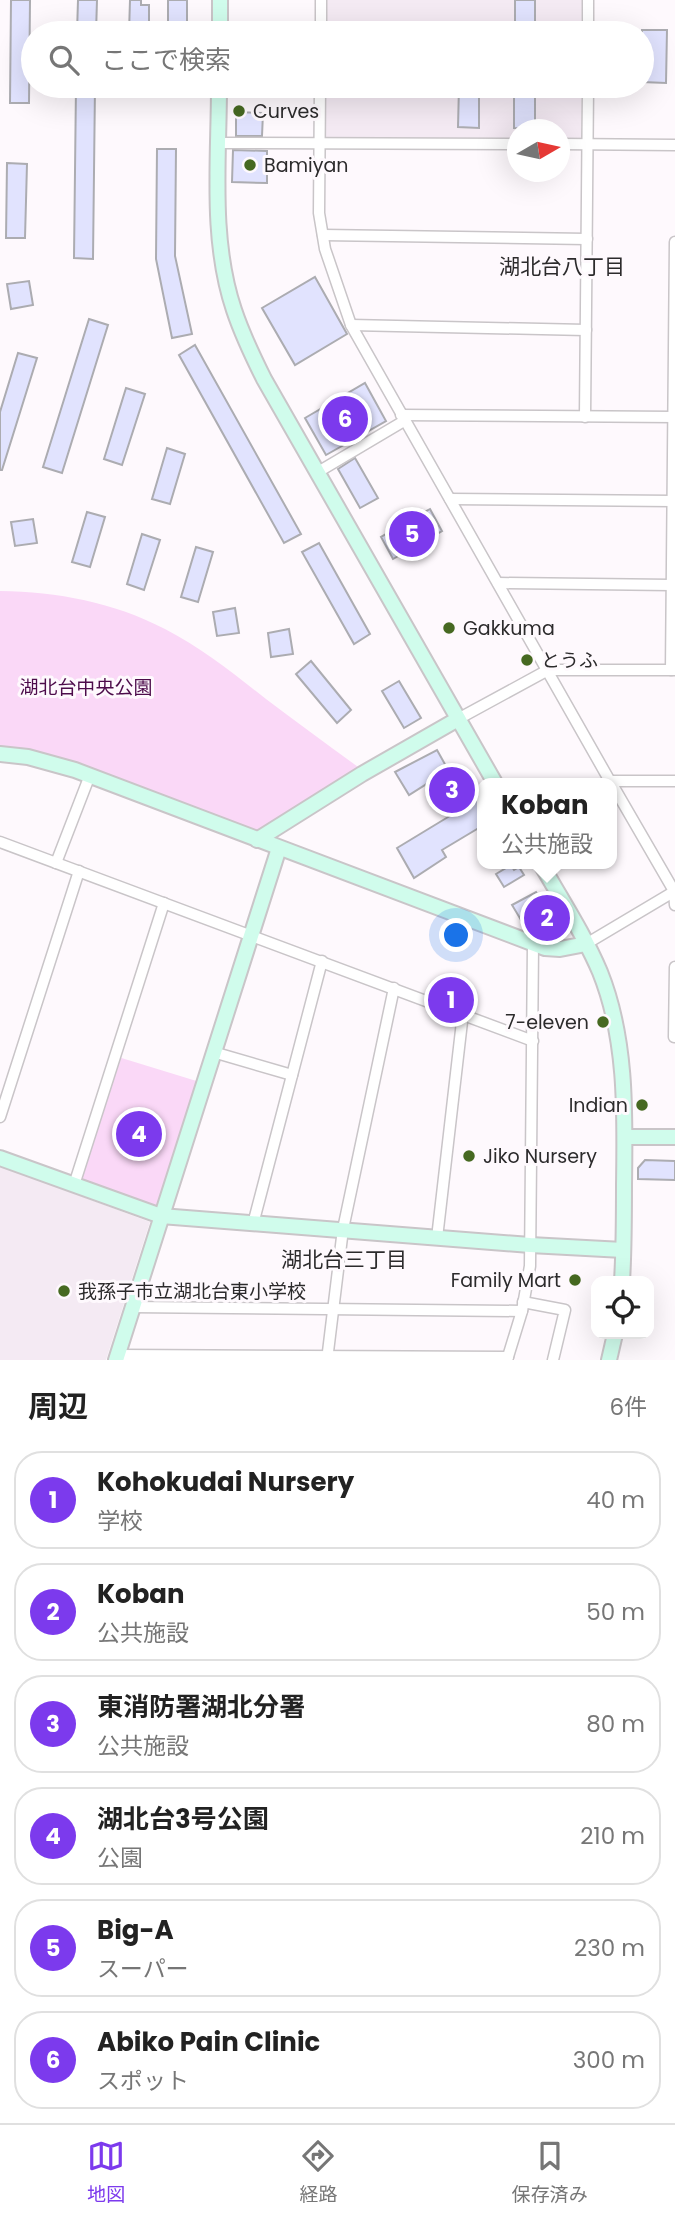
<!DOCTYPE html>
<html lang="ja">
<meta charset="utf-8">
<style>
body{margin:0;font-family:Poppins,"Noto Sans JP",sans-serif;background:#f2f2f2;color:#222}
.controls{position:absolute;right:21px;bottom:21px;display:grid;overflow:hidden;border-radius:14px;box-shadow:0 7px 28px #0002}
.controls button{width:63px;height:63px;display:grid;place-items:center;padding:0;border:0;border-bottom:2px solid #e0e0e0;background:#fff;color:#222;font:35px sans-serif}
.compass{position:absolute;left:507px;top:119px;width:63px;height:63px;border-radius:50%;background:#fff;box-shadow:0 7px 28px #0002;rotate:81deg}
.you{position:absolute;left:457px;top:936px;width:24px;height:24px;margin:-18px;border:5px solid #fff;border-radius:50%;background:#1a73e8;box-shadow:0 0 0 10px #1a73e833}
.badge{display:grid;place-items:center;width:46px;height:46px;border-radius:50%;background:#7c3aed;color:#fff;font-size:23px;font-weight:700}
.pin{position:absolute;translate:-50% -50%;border:4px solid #fff;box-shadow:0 2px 7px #0006}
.popup{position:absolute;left:477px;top:778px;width:140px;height:91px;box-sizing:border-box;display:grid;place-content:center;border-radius:14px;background:#fff;filter:drop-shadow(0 2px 5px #0005);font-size:23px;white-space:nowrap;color:#767676}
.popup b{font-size:26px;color:#222}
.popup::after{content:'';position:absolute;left:50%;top:100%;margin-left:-14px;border:14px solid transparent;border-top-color:#fff}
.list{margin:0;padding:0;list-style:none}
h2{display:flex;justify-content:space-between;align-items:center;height:91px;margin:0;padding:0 28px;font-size:30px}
h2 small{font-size:23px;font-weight:400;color:#767676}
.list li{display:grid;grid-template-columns:46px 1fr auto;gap:21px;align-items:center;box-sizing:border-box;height:98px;margin:0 14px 14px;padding:0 14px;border:2px solid #e0e0e0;border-radius:28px}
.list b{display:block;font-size:26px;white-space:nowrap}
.list p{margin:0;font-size:23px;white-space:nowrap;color:#767676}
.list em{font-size:23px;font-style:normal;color:#767676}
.icon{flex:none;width:38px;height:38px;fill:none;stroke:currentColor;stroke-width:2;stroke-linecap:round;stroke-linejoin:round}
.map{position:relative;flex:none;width:675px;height:1360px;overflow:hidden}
.search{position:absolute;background:#fff;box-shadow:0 7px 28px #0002;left:21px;right:21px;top:21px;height:77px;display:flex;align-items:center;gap:18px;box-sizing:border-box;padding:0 24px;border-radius:38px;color:#767676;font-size:26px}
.sheet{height:763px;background:#fff}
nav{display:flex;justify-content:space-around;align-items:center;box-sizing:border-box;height:98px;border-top:2px solid #e0e0e0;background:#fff;font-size:19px;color:#767676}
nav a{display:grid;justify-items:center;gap:4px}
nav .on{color:#7c3aed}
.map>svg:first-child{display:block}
.built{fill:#f4eaf3}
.green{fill:#fad8f7}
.building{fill:#e1e3fe;stroke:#acacb1;stroke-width:2}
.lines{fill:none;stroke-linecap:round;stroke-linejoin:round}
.street-casing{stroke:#c9c5c8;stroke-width:13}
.secondary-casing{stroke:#c9c5c8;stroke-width:18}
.street{stroke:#fff;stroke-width:10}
.secondary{stroke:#d0fcec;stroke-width:14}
.poi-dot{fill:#466921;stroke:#fef9fd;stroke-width:2.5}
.labels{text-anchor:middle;stroke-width:6;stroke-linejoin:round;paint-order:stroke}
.poi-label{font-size:19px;fill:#2c2b2c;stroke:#fef9fd;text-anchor:start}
.park-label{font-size:19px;fill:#4d0c4b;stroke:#fef9fd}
.neighbourhood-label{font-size:21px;fill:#2c2b2c;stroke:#fef9fd}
</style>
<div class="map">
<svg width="675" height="1360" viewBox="0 0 675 1360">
<rect width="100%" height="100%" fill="#fef9fd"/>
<!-- built -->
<g class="built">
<polygon points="326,0 582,0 581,33 325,33"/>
<polygon points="325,86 581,86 581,140 560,139 560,130 518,130 517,139 325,138"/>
<polygon points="0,1166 150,1222 106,1360 0,1360"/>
</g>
<!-- green -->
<g class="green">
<path d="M0,591C58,592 113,602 165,629C202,648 234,674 266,699C299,724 332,748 365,772L257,840L75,770L0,754Z"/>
<polygon points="115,1056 203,1083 161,1216 74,1185"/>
</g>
<!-- building -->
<g class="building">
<polygon points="11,0 30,0 29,103 10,103"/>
<polygon points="78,0 97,0 96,33 77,33"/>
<polygon points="130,0 141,0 141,5 149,5 149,33 129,33"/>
<rect x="168" y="0" width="19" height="33"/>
<rect x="515" y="0" width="20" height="33"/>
<polygon points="642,30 667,30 666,83 642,82"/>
<polygon points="76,86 95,86 93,259 74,258"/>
<polygon points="459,86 492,86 492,95 479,95 479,128 458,127"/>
<polygon points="514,86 535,86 535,129 514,128"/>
<polygon points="236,112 263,113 262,136 236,136"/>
<polygon points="157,149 176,149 175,256 192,334 172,338 156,259"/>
<polygon points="233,150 267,151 267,183 232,182"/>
<polygon points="7,163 27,164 25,238 6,238"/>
<polygon points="315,277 347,334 295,365 262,308"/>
<polygon points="29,281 33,305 11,309 7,284"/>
<polygon points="89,319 108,325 62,473 43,467"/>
<polygon points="195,345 301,534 284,543 179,355"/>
<polygon points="18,353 37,358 2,470 0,470 0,412"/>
<polygon points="365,383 386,421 326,455 305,418"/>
<polygon points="126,388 145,394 122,465 104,459"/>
<polygon points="167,448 185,454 170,504 152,499"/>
<polygon points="355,458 378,498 360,508 338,469"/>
<polygon points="430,509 442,531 393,559 381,537"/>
<polygon points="87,512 105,517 90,567 72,562"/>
<polygon points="33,519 37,543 15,546 11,522"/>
<polygon points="142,534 160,540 144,590 127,584"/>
<polygon points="319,543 370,634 354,644 302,552"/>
<polygon points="196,547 213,552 198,602 181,597"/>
<polygon points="235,608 239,633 217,636 213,612"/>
<polygon points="289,629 293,654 271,657 268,633"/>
<polygon points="311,661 351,710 337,723 296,674"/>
<polygon points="399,681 421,718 404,728 382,691"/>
<polygon points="437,750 451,775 456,772 473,801 482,796 482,826 442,850 446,857 414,878 397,848 453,814 433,780 409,795 395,772"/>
<polygon points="511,865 514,870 519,867 524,875 504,887 496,874"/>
<polygon points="536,892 554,922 546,927 537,911 521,920 512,905"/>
<polygon points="645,1160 675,1161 675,1180 638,1179 638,1168"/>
</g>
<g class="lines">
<!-- street casing -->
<g class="street-casing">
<g id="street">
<polyline points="321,33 321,0"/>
<polyline points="588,33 588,0"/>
<polyline points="320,86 319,213 325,249 351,325 611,783"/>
<polyline points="219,143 518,144"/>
<polyline points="560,144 675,145"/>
<polyline points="323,235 587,239"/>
<polyline points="351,325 586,330"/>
<polyline points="401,415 675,417"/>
<polyline points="585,417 588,86"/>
<polyline points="318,472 404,421"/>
<polyline points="450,499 673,501"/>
<polyline points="498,583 671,585"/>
<polyline points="671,670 675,242"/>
<polyline points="458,719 548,670 675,670"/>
<polyline points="609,781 675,781"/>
<polyline points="612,784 674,891 675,905"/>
<polyline points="0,842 533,1041"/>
<polyline points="56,863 90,775"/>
<polyline points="586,944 675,891"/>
<polyline points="674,1037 675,967"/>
<polyline points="213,1052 292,1075"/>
<polyline points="0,1117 79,871"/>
<polyline points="74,1185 164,903"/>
<polyline points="253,1224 322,961"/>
<polyline points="437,1238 463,1013"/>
<polyline points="523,1302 565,1310 553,1360"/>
<polyline points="132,1307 522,1311"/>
<polyline points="118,1355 508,1357"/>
<polyline points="327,1360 343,1229 394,988"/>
<polyline points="507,1360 522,1311 530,1266 533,944"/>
</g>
</g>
<!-- secondary casing -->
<g class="secondary-casing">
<g id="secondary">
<polyline points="220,33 220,0"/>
<path d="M219,86C219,160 210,239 234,310C242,334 253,357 264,379L495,783"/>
<polyline points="0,754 28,757 75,770 545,948 560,949 586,944"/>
<polyline points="257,840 362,774 458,719"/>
<path d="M541,864C561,899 584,934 600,972C627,1039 625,1114 624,1185C624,1217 624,1249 622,1281"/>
<polyline points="625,1137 675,1137"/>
<polyline points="0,1158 161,1216 530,1245 623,1250"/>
<polyline points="116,1360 279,848"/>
<polyline points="609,1360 615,1334"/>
</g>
</g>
<!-- street -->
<use href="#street" class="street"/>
<!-- secondary -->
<use href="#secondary" class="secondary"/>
</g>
<!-- markers -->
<g class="poi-dot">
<circle cx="239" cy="111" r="7"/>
<circle cx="250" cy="165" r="7"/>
<circle cx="449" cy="628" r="7"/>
<circle cx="527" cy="660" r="7"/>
<circle cx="603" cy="1022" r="7"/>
<circle cx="642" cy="1105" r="7"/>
<circle cx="469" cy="1156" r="7"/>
<circle cx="575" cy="1280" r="7"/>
<circle cx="64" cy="1291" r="7"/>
</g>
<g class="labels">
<!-- poi labels -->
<g class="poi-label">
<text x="253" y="118">Curves</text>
<text x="264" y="172">Bamiyan</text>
<text x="463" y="635">Gakkuma</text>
<text x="541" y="667">とうふ</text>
<text x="589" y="1029" text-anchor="end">7-eleven</text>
<text x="628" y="1112" text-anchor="end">Indian</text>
<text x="483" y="1163">Jiko Nursery</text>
<text x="561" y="1287" text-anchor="end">Family Mart</text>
<text x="78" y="1298">我孫子市立湖北台東小学校</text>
</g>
<!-- park labels -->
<g class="park-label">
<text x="86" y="694">湖北台中央公園</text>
</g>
<!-- neighbourhood labels -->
<g class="neighbourhood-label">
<text x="562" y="274">湖北台八丁目</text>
<text x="344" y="1267">湖北台三丁目</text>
</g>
</g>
</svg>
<div class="controls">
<button><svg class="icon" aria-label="locate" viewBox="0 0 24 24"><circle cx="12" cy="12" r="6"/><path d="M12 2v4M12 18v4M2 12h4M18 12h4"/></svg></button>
</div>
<svg class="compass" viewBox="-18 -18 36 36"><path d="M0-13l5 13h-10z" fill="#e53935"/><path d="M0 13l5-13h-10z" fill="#767676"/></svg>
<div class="you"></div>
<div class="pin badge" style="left:451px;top:1000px">1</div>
<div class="pin badge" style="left:547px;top:918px">2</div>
<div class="popup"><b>Koban</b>公共施設</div>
<div class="pin badge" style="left:452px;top:790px">3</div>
<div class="pin badge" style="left:139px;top:1134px">4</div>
<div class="pin badge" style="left:412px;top:534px">5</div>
<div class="pin badge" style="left:345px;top:419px">6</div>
<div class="search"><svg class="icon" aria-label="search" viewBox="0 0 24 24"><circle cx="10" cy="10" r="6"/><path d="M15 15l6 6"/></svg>ここで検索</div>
</div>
<section class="sheet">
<h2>周辺<small>6件</small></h2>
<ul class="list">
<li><span class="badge">1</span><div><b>Kohokudai Nursery</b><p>学校</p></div><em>40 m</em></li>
<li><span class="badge">2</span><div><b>Koban</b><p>公共施設</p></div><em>50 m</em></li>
<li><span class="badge">3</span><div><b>東消防署湖北分署</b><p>公共施設</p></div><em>80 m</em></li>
<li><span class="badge">4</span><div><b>湖北台3号公園</b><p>公園</p></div><em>210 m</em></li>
<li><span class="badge">5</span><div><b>Big-A</b><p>スーパー</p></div><em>230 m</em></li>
<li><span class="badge">6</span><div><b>Abiko Pain Clinic</b><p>スポット</p></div><em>300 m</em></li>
</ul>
</section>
<nav>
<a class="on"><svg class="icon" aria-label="map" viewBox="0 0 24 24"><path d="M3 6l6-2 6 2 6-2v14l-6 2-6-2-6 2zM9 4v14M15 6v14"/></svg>地図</a>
<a><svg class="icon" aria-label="directions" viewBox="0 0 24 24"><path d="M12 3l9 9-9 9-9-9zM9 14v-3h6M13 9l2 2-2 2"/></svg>経路</a>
<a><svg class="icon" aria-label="saved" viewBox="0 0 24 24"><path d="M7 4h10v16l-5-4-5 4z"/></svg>保存済み</a>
</nav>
